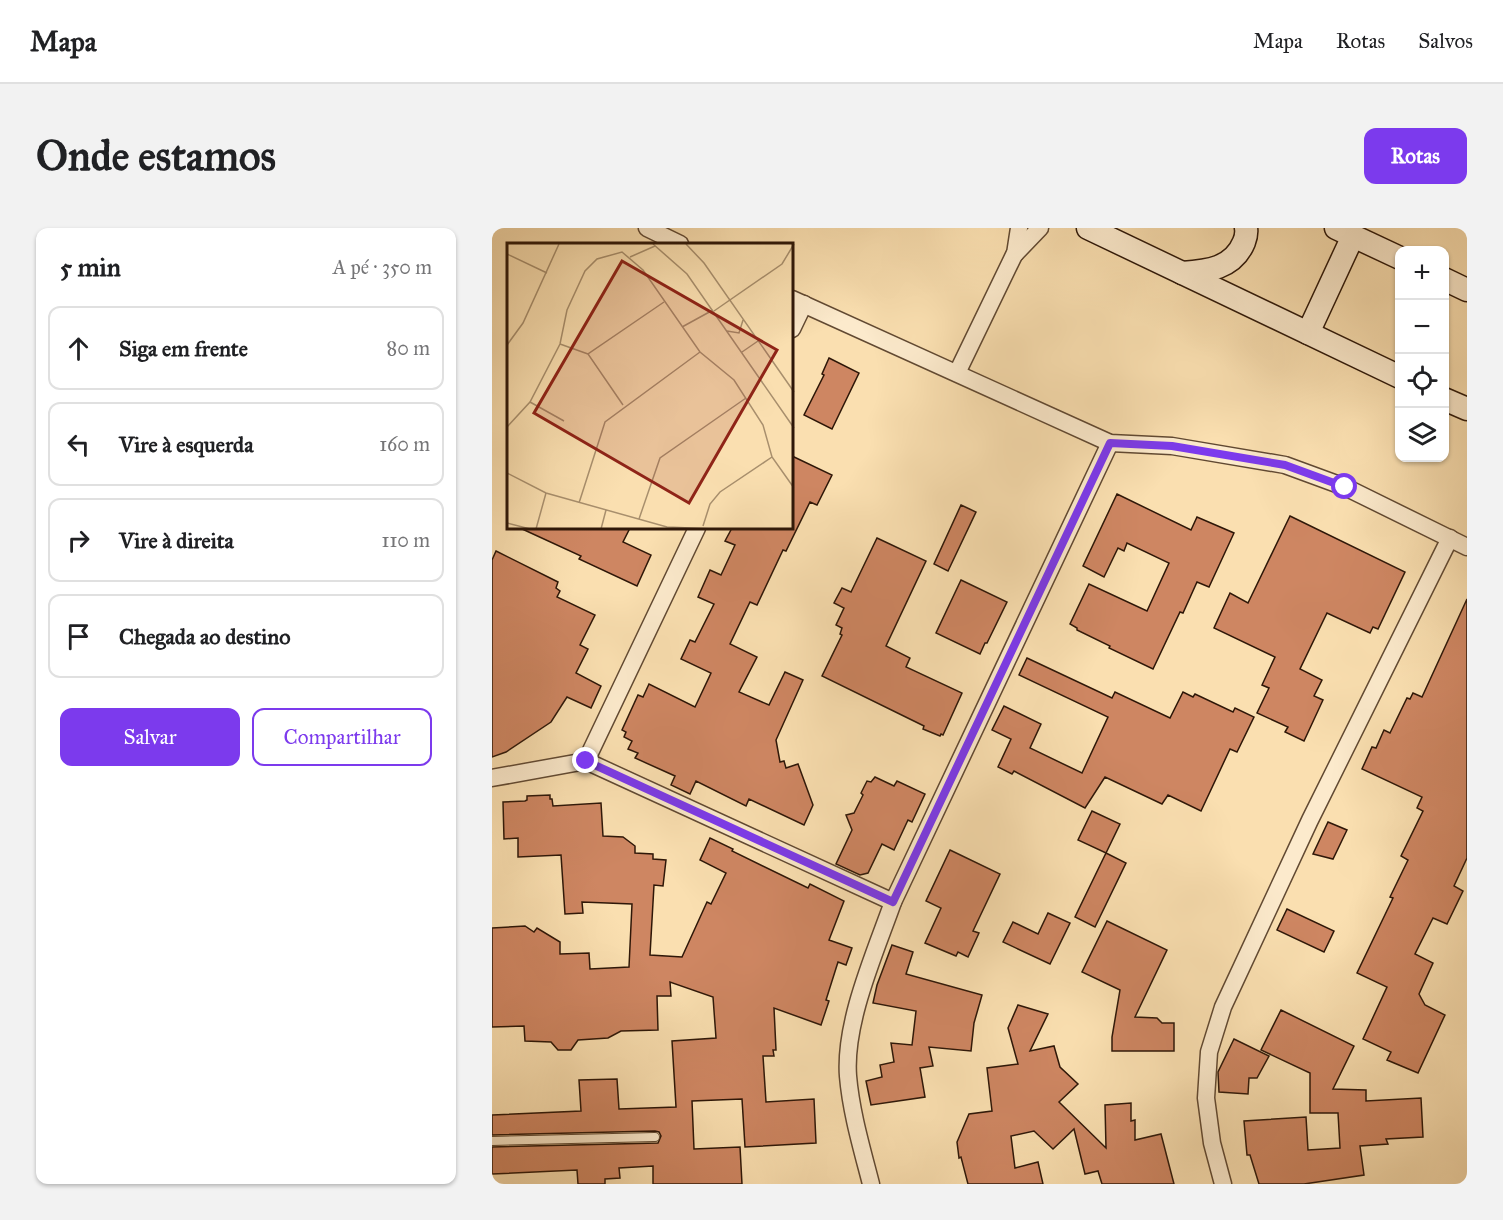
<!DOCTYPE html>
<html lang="pt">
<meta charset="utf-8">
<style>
body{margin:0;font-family:"IM FELL Great Primer",serif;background:#f2f2f2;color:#202124}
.controls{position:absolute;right:18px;top:18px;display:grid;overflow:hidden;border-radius:12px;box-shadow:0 2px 4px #0004}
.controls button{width:54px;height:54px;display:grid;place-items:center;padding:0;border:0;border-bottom:2px solid #e0e0e0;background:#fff;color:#202124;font:30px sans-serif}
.stop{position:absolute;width:18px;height:18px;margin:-14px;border:4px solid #7c3aed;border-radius:50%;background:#fff}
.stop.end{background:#7c3aed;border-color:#fff;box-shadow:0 2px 6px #0008}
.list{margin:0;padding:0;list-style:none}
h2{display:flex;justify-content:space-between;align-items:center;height:78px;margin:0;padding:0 24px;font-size:26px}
h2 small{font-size:20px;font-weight:400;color:#757577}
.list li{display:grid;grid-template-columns:39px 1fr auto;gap:18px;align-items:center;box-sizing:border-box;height:84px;margin:0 12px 12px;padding:0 12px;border:2px solid #e0e0e0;border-radius:12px}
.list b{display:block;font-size:22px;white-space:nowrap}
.list em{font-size:20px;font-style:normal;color:#757577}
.actions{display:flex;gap:12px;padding:18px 24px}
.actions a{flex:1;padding:14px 0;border:2px solid #7c3aed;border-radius:12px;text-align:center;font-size:21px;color:#7c3aed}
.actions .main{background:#7c3aed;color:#fff}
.icon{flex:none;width:33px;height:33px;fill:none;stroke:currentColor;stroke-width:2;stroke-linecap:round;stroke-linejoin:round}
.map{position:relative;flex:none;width:975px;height:956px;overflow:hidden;border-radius:12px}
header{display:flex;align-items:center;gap:36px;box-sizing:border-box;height:84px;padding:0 30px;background:#fff;border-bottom:2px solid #e0e0e0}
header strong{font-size:28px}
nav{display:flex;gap:33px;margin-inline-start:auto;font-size:21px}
.intro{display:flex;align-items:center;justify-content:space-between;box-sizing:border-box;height:144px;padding:0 36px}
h1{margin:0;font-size:42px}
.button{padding:15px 27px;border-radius:12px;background:#7c3aed;color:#fff;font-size:21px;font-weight:700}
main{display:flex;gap:36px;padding:0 36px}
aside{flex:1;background:#fff;border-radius:12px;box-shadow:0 2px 4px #0004}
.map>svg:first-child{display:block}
.building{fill:#ce8662;stroke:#2e1708;stroke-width:1.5}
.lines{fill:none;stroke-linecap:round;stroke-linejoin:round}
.service-casing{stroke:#614932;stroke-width:10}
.minor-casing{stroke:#614932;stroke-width:19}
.secondary-casing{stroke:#2e1708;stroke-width:25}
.service{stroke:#fceacc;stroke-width:8}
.minor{stroke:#fceacc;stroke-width:16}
.secondary{stroke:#fceacc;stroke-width:22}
.route{stroke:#7c3aed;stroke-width:8}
.inset-road{fill:none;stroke:#a88f6d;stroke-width:1.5}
.view{fill:#8f2418;fill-opacity:0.15;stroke:#8f2418;stroke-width:3}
.inset-edge{fill:none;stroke:#2e1708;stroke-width:3}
</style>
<header>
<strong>Mapa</strong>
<nav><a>Mapa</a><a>Rotas</a><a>Salvos</a></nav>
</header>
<div class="intro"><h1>Onde estamos</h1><a class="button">Rotas</a></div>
<main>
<aside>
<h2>5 min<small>A pé · 350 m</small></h2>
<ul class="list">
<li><svg class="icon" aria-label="ahead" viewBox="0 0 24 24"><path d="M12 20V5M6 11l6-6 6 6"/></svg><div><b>Siga em frente</b></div><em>80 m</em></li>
<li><svg class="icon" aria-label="left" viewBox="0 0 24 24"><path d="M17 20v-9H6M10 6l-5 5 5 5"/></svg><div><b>Vire à esquerda</b></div><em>160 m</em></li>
<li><svg class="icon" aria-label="right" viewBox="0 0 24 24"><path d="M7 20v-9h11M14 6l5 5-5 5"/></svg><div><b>Vire à direita</b></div><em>110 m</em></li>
<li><svg class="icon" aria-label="arrive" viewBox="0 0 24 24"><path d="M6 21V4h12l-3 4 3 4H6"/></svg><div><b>Chegada ao destino</b></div></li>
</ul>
<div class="actions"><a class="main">Salvar</a><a>Compartilhar</a></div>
</aside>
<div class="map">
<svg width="975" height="956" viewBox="0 0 975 956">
<rect width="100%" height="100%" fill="#fadfb0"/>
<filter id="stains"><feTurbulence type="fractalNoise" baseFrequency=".00333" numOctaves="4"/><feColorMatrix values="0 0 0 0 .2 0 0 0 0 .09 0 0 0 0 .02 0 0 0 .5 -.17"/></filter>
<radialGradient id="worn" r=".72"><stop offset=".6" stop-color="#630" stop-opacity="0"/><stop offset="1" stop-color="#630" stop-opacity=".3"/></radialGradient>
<!-- building -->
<g class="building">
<polygon points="337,130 367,145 340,201 312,187 332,147 330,146"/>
<polygon points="300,228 340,247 325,277 318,274 294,323 291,322 265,377 258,374 238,416 265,429 247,464 277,477 293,444 311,452 284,512 288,534 292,533 294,540 306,536 321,577 312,597 257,571 254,578 204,553 198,566 179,557 183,548 143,530 146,525 136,521 140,513 132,509 134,504 130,502 146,467 151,469 157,456 203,479 219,445 189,431 198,412 203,414 222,376 206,369 218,342 229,347 243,317 233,313 240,300 300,300"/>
<polygon points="625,266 699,302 705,289 742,305 717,359 705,354 691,385 688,384 661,441 617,420 618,418 585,402 585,400 578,396 597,356 655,383 677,335 635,315 632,323 626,320 612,349 591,338"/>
<polygon points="469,277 484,284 456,343 442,336"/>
<polygon points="798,288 913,344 886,401 881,399 878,405 835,385 808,441 830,452 822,468 831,472 812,513 793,504 796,499 765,485 777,460 770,457 783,429 722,400 738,365 756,375"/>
<polygon points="28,300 138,300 131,314 159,327 145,358 87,331 89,328"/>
<polygon points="385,310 434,333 394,418 418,430 414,439 470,465 451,507 449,506 448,508 431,501 432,498 330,448 350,407 348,406 350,400 344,397 352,380 342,375 350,360 359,364"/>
<polygon points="4,323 66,354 64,360 68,363 65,369 103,387 88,417 96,421 84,445 109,458 99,480 75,469 59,494 14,524 0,529 0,332"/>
<polygon points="469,352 515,374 495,415 493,415 488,426 444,405"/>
<polygon points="975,371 975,630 962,658 971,663 955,696 941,690 923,726 941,735 927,766 933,777 953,787 926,845 895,832 899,824 871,811 895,759 865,745 901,670 898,669 916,632 909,628 931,583 925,580 930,569 870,541 880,519 884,520 892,502 898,505 915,470 918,471 921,465 930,469"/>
<polygon points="535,430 620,470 623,464 678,490 691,464 701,469 703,466 741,484 743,480 762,489 745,524 738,521 709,583 676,567 670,576 613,549 593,580 522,543 520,546 506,539 519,511 500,502 512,478 549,496 538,520 590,545 616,489 527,447"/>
<polygon points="383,549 402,558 405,553 433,566 420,594 416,592 402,622 390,616 376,645 368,647 344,636 360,602 354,587 362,585 371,567 369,565 375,553 379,554"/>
<polygon points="58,567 58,571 60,571 61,578 109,575 111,608 131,609 143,618 143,625 161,626 161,631 174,632 171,658 162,657 158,727 190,729 215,674 219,676 234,645 208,632 218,610 241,621 240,623 316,660 318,656 352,673 337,712 360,720 354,737 346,734 334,772 337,773 329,797 282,780 284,822 281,822 282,828 271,828 274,874 322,871 324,915 253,919 250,871 200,873 202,921 248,919 250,956 161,956 161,938 127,940 128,950 113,951 113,956 86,956 85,942 0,946 0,919 166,915 169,908 167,904 163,903 0,907 0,887 89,883 87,852 125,851 127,881 184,879 180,813 224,810 221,769 178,754 179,768 165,768 166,802 129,803 116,810 86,812 79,822 66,822 59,814 33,813 32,798 0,799 0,700 33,698 42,704 45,700 68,714 68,726 97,725 98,741 137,739 140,676 90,674 91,685 73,686 69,627 26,629 26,610 12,611 11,574 33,573 35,572 35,568"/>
<polygon points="600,583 628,596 614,625 586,612"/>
<polygon points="836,594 855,602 841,631 821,626"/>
<polygon points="458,622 508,646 481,703 487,705 476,729 466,724 464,728 433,715 449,680 434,673"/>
<polygon points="614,625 634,635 603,699 583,689"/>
<polygon points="795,681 842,703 832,724 785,702"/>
<polygon points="556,685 578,695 558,736 511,714 521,694 546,706"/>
<polygon points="615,693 675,722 643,789 665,790 670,795 682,795 682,823 620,823 620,809 628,762 590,744"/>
<polygon points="400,717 421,724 414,746 490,767 482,795 479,823 437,819 441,838 428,840 433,869 379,877 374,853 390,849 388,837 402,834 399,815 420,817 424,783 381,775 385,757"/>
<polygon points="526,777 556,786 538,823 562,818 568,839 586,856 567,874 614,920 613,877 639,875 639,893 643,892 643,912 669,906 682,956 610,956 606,943 593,946 582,901 561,921 542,903 519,908 523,940 546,934 551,956 476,956 469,929 467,930 465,914 477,886 500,883 495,840 526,836 516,800"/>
<polygon points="789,782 862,818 841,861 874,862 874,873 929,870 931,909 894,911 896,916 868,918 872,947 812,956 767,956 758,927 755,927 752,893 814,889 816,922 848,920 846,885 818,885 818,845 769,822"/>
<polygon points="742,811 777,828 765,850 757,850 756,866 727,864 726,844"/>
</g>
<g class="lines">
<!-- service casing -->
<g class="service-casing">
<polyline id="service" points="0,913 163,909"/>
</g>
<!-- minor casing -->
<g class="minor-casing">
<g id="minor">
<polyline points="155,0 188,16"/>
<polyline points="523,26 527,0"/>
<polyline points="300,71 618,215 680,218 793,237 853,259 975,319"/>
<polyline points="300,101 312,76"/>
<polyline points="465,145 522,27 548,0"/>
<polyline points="205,300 94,533 401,674"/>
<polyline points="0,550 94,533"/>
<path d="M379,956C370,921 359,884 356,848C352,794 383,725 401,674L618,215"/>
<polyline points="731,956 720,915 714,870 717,824 731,779 818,592 958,310"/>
</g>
</g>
<!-- secondary casing -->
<g class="secondary-casing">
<g id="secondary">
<polyline points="596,0 908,149"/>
<polyline points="844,0 908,30"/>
<path d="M690,45C715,43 741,41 752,14C754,9 755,6 754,0"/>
<polyline points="952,51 975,62"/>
<polyline points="816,105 861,8"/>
<polyline points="952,171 975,181"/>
</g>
</g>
<!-- service -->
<use href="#service" class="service"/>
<!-- minor -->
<use href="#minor" class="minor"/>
<!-- secondary -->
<use href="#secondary" class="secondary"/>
</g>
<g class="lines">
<!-- route -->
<polyline class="route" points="94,533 401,674 618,215 680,218 793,237 853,259"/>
</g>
<!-- overview -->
<g transform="translate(15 15)">
<rect width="286" height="286" fill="#fadfb0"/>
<path class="inset-road" d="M146,1L180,31L287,185M179,1L197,20L287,149M0,11L40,30M123,14L148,3M207,68L275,21L287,1M175,84L206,67M220,88L232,90L236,77M53,101L81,111M0,102L16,80L52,1M235,109L251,98M23,159L57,178M116,162L81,111L157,59M0,184L23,159L53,101L60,67L78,28L90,16L115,9L136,27L193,109L227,137L256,182L265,214L287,245M0,230L39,250L160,284L208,286M72,260L98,179L193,109M132,276L153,215L239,155M0,280L23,286M196,283L203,261L213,249L265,214M29,286L39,250M94,286L99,267"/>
<path class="view" d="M115,18L270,107L182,260L27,170Z"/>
<rect width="286" height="286" class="inset-edge"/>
</g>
<rect width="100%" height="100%" filter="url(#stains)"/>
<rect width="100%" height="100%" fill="url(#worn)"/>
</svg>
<div class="controls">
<button>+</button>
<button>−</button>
<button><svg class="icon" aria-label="locate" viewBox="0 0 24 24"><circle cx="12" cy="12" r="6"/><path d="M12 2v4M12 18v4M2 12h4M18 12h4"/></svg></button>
<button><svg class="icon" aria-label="layers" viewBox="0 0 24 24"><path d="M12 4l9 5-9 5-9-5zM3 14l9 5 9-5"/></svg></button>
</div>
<div class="stop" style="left:853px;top:259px"></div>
<div class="stop end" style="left:94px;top:533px"></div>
</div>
</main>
